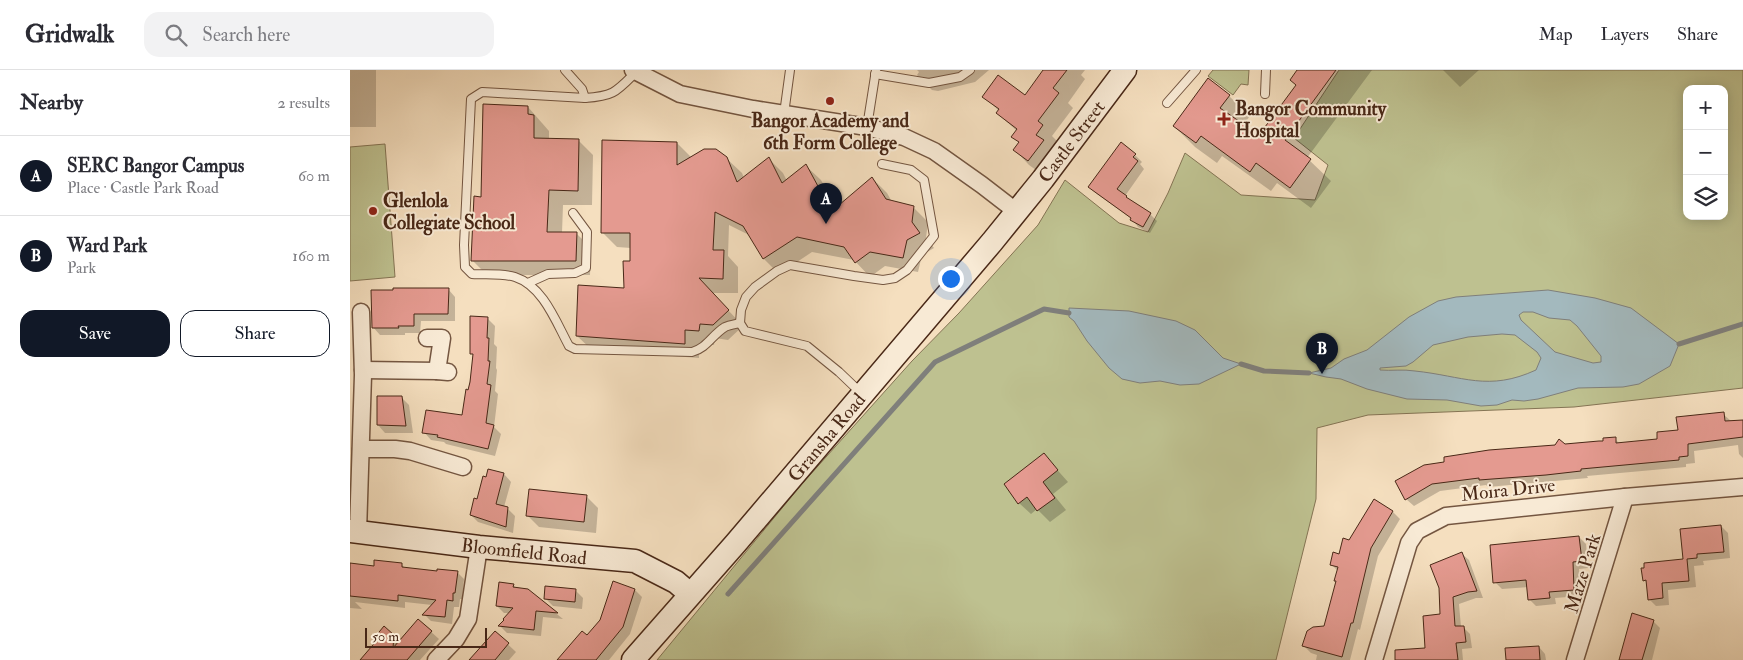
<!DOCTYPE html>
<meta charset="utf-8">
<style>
body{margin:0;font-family:"IM FELL Double Pica",serif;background:#f2f2f3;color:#2b2b33}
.controls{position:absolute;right:15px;top:15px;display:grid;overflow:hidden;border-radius:10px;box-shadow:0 2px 12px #0003}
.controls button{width:45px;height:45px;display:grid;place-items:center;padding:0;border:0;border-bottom:1px solid #e1e1e2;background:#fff;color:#2b2b33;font:25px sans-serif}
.scale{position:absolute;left:15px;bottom:12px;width:122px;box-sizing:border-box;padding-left:5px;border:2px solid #492817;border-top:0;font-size:14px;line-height:18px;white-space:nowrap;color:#492817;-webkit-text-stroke:4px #f8ead5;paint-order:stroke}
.you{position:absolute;left:600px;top:208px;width:18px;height:18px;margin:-12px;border:4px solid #fff;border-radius:50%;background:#1a73e8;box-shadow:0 0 0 8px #1a73e833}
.badge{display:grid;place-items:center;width:32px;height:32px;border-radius:50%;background:#111827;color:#fff;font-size:16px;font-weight:700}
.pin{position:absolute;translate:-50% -41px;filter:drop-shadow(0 1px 2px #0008)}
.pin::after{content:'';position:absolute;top:26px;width:18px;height:15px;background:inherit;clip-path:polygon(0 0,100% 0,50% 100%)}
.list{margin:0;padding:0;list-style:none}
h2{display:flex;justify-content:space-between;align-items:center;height:65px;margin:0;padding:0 20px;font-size:21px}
h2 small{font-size:16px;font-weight:400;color:#7c7c81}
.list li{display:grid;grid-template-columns:32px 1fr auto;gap:15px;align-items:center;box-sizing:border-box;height:80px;padding:0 20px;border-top:1px solid #e1e1e2}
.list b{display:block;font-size:19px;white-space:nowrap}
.list p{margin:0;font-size:16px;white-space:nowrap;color:#7c7c81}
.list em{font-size:16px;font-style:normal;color:#7c7c81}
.actions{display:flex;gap:10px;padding:15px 20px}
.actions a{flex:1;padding:11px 0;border:1px solid #111827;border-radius:15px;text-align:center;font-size:18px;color:#111827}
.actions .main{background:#111827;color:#fff}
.icon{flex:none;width:28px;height:28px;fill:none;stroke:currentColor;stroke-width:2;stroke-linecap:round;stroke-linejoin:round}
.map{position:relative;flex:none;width:1393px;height:590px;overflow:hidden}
header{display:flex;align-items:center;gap:30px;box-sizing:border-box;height:70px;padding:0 25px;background:#fff;border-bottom:1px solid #e1e1e2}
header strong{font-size:24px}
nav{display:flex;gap:28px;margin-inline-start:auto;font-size:18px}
.search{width:350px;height:45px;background:#f2f2f3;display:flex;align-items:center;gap:12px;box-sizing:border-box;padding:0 18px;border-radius:15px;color:#7c7c81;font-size:19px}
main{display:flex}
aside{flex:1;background:#fff}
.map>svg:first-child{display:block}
.green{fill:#bec190;stroke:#847454;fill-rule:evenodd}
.water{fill:#a3b9be;stroke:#7f7f7b;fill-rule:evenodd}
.shadow{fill:#0003}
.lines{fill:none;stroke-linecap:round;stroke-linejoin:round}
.stream{stroke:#7f7f7b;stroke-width:5}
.building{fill:#e49a90;stroke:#492817}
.lane-casing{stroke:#745641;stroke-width:10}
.street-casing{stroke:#745641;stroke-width:19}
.secondary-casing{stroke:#492817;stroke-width:25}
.lane{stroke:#f8ead5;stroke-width:8}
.street{stroke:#f8ead5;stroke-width:16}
.secondary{stroke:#f8ead5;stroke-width:22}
.poi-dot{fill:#8f2418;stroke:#f8ead5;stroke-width:2}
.labels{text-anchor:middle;stroke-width:4;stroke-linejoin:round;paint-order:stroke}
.poi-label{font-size:19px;font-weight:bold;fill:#492817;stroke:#f8ead5;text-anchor:start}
.street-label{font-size:19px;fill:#492817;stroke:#f8ead5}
</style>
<header>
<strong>Gridwalk</strong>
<div class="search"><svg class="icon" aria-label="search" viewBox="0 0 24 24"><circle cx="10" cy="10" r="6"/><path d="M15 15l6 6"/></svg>Search here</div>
<nav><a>Map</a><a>Layers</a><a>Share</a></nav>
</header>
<main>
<aside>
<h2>Nearby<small>2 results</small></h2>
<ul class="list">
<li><span class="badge">A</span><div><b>SERC Bangor Campus</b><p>Place · Castle Park Road</p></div><em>60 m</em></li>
<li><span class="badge">B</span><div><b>Ward Park</b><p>Park</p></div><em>160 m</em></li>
</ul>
<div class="actions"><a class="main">Save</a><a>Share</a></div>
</aside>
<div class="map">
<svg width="1393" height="590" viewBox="0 0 1393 590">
<rect width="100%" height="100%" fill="#f5dfbf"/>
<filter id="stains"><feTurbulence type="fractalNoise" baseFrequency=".004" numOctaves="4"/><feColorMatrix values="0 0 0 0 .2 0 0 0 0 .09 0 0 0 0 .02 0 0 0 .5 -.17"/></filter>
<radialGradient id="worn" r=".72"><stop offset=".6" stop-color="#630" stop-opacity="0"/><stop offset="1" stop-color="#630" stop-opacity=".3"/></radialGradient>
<!-- green -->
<g class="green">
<polygon points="863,0 899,0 898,15 891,14 883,25 858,6"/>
<path d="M989,0H1393V318L1224,337L1018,345L967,358L966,429L926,590H307L451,415L562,291L609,243L688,155L715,110L769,153L798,162L818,123L835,83L891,125L965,130L978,95L944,68ZM1337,19H1374V146H1337Z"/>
<polygon points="35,74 45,207 0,211 0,77"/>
</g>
<!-- water -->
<g class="water">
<path d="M1198,220L1245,228L1281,238L1329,274L1320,296L1289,314L1273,317L1228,318L1188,329L1174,331L1162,330L1147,335L1131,336L1097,330L1057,329L1017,319L991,309L976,307L959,303L981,298L994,289L1017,280L1059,247L1088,231L1106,227ZM1173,242H1183L1199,248L1220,250L1227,256L1251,286V292L1243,293L1205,282L1171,250L1169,245ZM1152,264L1165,265L1187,282L1191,288L1186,300C1138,322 1113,306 1065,301C1053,299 1041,301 1030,300V298L1056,296L1063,292L1083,275L1118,267Z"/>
<polygon points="719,238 779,241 826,251 845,260 873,288 891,294 849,314 830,315 810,311 790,313 772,309 759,298 737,271 724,251 719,247"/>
</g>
<!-- shadow -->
<g class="shadow">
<rect x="0" y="0" width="26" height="57"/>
<polygon points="567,0 639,0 625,12 588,21 582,20 567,5 569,2"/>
<polygon points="695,0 735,0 731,5 735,9 718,33 723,38 702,66 707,71 701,79 707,86 693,105 679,95 665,80 670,74 663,66 667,61 647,43 649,41 634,26 675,26"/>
<polygon points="949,0 1022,0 957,88 981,111 961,138 927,113 921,121 872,86 867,93 845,77 824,56 879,26 900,46 893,55 909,67 947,16 941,10"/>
<polygon points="1093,0 1129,0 1110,17"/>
<polygon points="178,37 199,61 199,70 228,70 243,85 242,135 213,135 212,163 226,163 241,178 240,205 137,205 122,190 132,128"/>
<polygon points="327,73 342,88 376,88 392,103 394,108 418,88 433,103 437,111 456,96 471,110 484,135 489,136 522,108 537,123 542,132 563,137 578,152 576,168 584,178 572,185 568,202 535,196 520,207 504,190 462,182 429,204 414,189 401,166 379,155 378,186 388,197 388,223 362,223 393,256 378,270 365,268 364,275 349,274 349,288 242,280 227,266 275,219 281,192 281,178 267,177 252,162"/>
<polygon points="785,85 792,92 790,94 794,99 775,126 781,132 800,144 807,151 800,163 788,157 782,149 747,124 740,117"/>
<polygon points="98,219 105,227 105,251 71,251 70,263 55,263 55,265 30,265 23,257"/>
<polygon points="137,248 145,256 144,274 147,277 146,298 147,300 145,321 148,324 144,357 151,364 145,386 96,374 94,372 81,370 74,362 114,346 124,286 122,283"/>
<polygon points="52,328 59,335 63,363 35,363 28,355"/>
<polygon points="1373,344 1381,351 1393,351 1393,388 1389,384 1388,375 1344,381 1345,393 1336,394 1336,397 1237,406 1238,408 1138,417 1136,415 1090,421 1064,436 1056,429 1047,412 1214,375 1249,373 1265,369 1270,374 1309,370"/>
<polygon points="694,385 718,412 703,424 716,440 700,452 687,439 681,444 669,433"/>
<polygon points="139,400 154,404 161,412 154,437 157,438 165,446 163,463 128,452 121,445"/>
<polygon points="236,426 248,438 246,463 189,457 177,445"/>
<polygon points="1043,442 1050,449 1028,486 1010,560 1008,559 1000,590 966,590 967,585 961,583 954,576 975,558 988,512 988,501 982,495 1000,471"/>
<polygon points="1371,456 1378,463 1380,488 1353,491 1354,495 1344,496 1346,517 1318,520 1319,535 1306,536 1299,529 1298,514 1294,510 1334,490"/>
<polygon points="1229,467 1236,474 1238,498 1229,499 1231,526 1205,528 1206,534 1186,536 1179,529 1178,517 1152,519 1145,512"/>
<polygon points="1112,484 1119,490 1133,528 1126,528 1109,534 1111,557 1113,557 1120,564 1122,578 1112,579 1113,590 1067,590 1077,579 1091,545"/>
<polygon points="0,494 25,497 51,494 56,499 88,502 107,502 114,509 112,529 110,529 109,537 104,537 102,554 81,551 74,544 82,535 55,532 55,538 5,532 12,539 0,538"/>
<polygon points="163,515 167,519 177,520 213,549 193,547 191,566 157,563 150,556 160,543 154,543 147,536"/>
<polygon points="225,520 233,528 232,539 203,536 195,528"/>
<polygon points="285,520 292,527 280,564 259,590 214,590"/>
<polygon points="69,551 89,569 70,590 11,590 43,566 50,572"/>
<polygon points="1303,551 1310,558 1302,590 1270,590"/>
<polygon points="145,562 166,582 159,590 121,590"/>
<polygon points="1189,577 1195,584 1196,590 1157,590"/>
</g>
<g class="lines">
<!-- stream -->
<g class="stream">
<polyline points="1329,274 1393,254"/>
<polyline points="891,294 914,301 959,303"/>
<polyline points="378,524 585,292 694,239 719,243"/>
</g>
</g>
<!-- building -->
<g class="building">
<polygon points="693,0 717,0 703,18 709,23 688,51 693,55 686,65 694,70 678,91 663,80 669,72 661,67 667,59 646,43 649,39 632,27 648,5 675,25"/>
<polygon points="947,0 986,0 935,70 961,89 940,118 906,93 900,102 851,66 846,73 823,56 858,8 880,25 870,38 909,65 946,15 940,10"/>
<polygon points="133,34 178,36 178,44 184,45 184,68 229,69 228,121 199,120 197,162 227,162 226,191 121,191 124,126 131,127"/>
<polygon points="252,70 327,72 327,95 354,79 366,79 377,87 387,112 419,87 432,113 456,94 476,131 489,135 522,107 536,129 564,136 562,152 570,163 557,170 553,188 520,182 505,193 494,177 447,167 413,189 393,156 365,142 363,180 374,180 373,209 349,208 379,240 363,255 350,254 349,261 335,260 335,274 226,266 228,215 274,218 273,191 280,191 280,163 251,163"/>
<polygon points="771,72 786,84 783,87 788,91 767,119 777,126 776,127 801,143 793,157 780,150 781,148 738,117"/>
<polygon points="43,218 99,218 98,244 64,244 64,256 48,256 49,258 22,258 21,220 43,220"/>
<polygon points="120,246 138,247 137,268 139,268 138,291 140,291 137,314 141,315 136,353 144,355 138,379 87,367 88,365 72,363 76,340 112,345 116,319 118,320 120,312 123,284 120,284"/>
<polygon points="27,326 52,326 56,356 27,355"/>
<polygon points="1374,342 1375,351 1393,350 1393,367 1338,374 1338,386 1329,387 1329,390 1231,399 1231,401 1196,405 1129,410 1129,408 1082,414 1055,430 1045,411 1074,395 1094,392 1094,387 1139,380 1205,375 1209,369 1215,374 1249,371 1253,371 1253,368 1266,367 1266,373 1307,369 1307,362 1328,360 1326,347"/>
<polygon points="694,383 708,400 693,412 705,428 687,441 677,427 668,434 654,414"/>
<polygon points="138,399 154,403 146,434 158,437 156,457 120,445 124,428 127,429 133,406 136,407"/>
<polygon points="179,419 237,425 234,452 176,446"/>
<polygon points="1024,429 1043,441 1021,478 1003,553 1001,553 992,587 952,576 957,561 963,557 974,556 986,511 984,511 988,497 980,495 983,482 989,484 993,468 999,470"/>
<polygon points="1371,455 1374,482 1347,484 1347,488 1337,489 1339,511 1312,513 1313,528 1298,530 1296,510 1293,511 1291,498 1294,498 1294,493 1333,489 1330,459"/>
<polygon points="1229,466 1232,491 1223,492 1224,520 1199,522 1200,528 1178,530 1176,510 1143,513 1140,475"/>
<polygon points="1112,482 1127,521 1118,522 1103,527 1105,556 1114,556 1116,572 1106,573 1108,590 1045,590 1045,580 1075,578 1073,546 1090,544 1089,518 1080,495"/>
<polygon points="24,490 52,493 52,497 87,501 87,499 108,501 105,523 103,523 103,531 97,530 95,547 72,545 86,530 48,525 48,531 0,526 0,493 24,496"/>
<polygon points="263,511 285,519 273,557 246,590 207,590 232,561 237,565 250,550"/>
<polygon points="149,512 164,514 163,517 178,519 208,543 186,541 184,560 148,556 154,550 153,549 163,538 146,536"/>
<polygon points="195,516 226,519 225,532 194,529"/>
<polygon points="1282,543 1304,550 1292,590 1269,590"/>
<polygon points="68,549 82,561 57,590 10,590 28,569 25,567 34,556 44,565 43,578"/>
<polygon points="145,561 159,573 145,590 119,590"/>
<polygon points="1189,576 1190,590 1156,590 1155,578"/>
</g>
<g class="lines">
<!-- lane casing -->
<g class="lane-casing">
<g id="lane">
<polyline points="215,0 232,19 235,28"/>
<path d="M286,2C266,22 264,26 235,28L132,22L121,29L114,175L115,197L122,204C135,205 152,203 165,207C193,216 206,252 219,276L225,279L342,282C357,278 362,265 375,257C379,255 386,254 390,253"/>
<polyline points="525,4 579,13 610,7 620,0"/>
<polyline points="915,24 916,0"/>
<polyline points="817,33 846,0"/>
<polyline points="434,44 440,0"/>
<polyline points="517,57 526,0"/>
<polyline points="178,213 198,204 225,203 236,198 237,162 223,143"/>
<polyline points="511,323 489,302 457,276 395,261 390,253 391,240 396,227 405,217 427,201 440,195 504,206 533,210 545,208 557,200 584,166 574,110 561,100 532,94"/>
</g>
</g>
<!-- street casing -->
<g class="street-casing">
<g id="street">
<polyline points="283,0 330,24 403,39 517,57 554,67 584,81 632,115 667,142"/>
<polyline points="77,268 92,268 87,301"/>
<polyline points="13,300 87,301 98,302"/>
<polyline points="11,379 45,379 60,381 113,397"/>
<polyline points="8,462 13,305 11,242"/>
<polyline points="86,590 106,569 118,549 129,477"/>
<polyline points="1024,590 1059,473 1067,461 1096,446 1275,427 1393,417"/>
<polyline points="1225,590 1275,427"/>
</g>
</g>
<!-- secondary casing -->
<g class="secondary-casing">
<g id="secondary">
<polyline points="0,461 129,477 285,491 326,512 340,524"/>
<polyline points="283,590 386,473 642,172 693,109 775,0"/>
</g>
</g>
<!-- lane -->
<use href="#lane" class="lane"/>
<!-- street -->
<use href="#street" class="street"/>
<!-- secondary -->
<use href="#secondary" class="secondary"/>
</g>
<!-- markers -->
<g class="poi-dot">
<circle cx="480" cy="31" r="5"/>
<path d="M871.5 41.5h5v5h5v5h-5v5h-5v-5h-5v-5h5z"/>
<circle cx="23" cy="141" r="5"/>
</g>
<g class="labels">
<!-- poi labels -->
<g class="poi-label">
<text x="885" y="45">Bangor Community<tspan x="885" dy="22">Hospital</tspan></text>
<text x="480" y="57" text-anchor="middle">Bangor Academy and<tspan x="480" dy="22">6th Form College</tspan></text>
<text x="33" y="137">Glenlola<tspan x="33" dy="22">Collegiate School</tspan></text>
</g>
<!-- street labels -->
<g class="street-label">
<text transform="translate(721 71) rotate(-53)" y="7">Castle Street</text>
<text transform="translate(476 367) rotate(-50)" y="7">Gransha Road</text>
<text transform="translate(1158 419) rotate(-6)" y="7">Moira Drive</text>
<text transform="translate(174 481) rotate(6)" y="7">Bloomfield Road</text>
<text transform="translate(1232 503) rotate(-73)" y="7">Maze Park</text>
</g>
</g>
<rect width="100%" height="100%" filter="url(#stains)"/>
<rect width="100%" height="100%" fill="url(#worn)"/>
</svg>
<div class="controls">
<button>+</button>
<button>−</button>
<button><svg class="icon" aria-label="layers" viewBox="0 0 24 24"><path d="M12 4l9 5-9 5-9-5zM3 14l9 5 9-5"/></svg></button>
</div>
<div class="scale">50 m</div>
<div class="you"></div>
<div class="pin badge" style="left:476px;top:154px">A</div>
<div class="pin badge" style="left:972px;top:304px">B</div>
</div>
</main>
